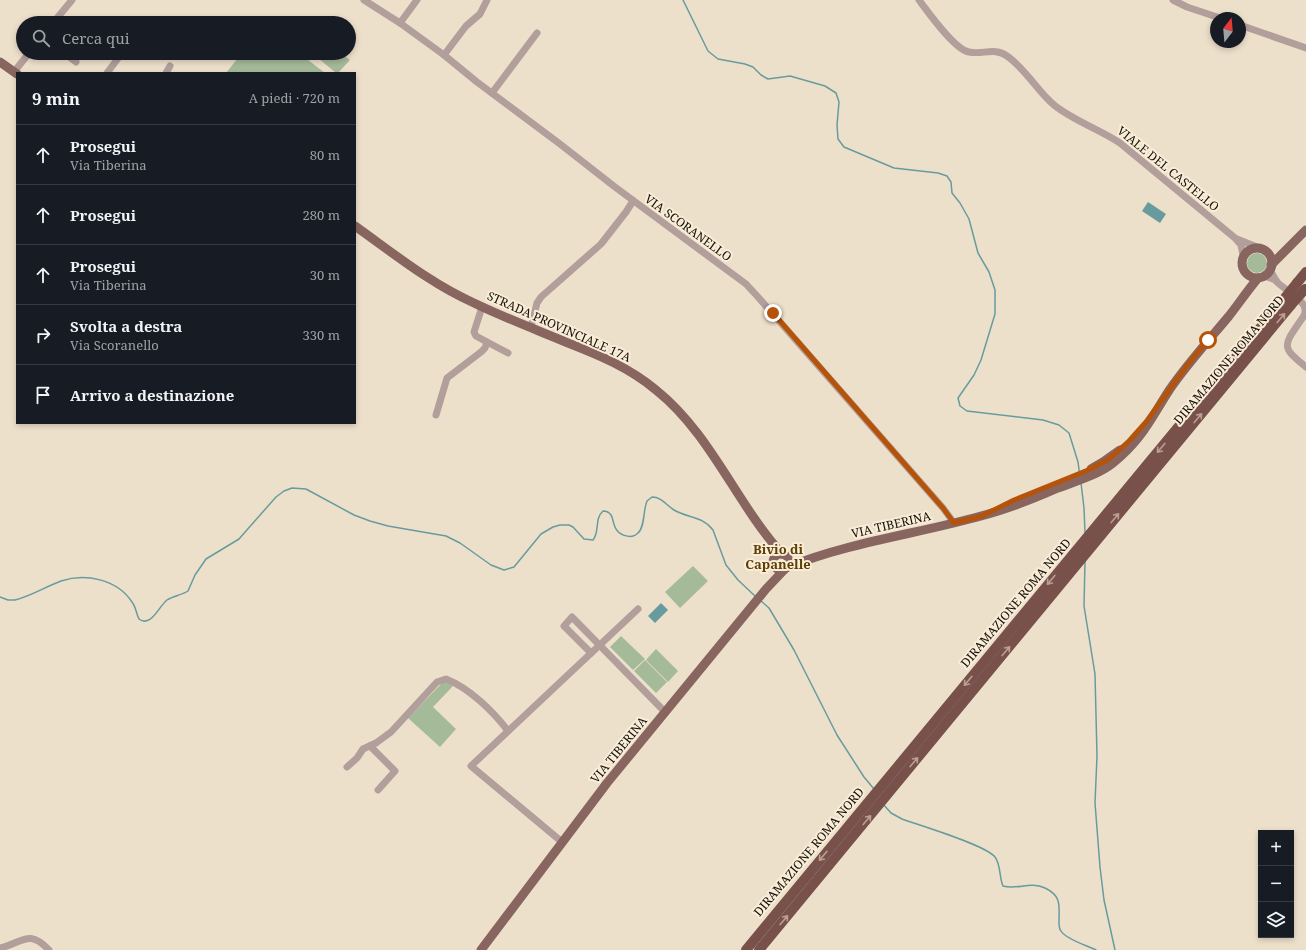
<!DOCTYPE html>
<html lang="it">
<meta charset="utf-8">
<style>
body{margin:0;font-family:"Noto Serif",serif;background:#242831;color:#f1f3f6}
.controls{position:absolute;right:12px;bottom:12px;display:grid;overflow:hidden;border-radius:0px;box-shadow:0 2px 6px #0003}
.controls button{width:36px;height:36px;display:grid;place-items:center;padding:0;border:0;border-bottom:1px solid #363941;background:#171b24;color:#f1f3f6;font:20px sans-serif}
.compass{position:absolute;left:1210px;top:12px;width:36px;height:36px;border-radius:50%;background:#171b24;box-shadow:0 2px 6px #0003;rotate:16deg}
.stop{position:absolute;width:12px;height:12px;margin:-9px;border:3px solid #b45309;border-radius:50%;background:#fff}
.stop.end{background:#b45309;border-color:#fff;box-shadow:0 1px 4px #0008}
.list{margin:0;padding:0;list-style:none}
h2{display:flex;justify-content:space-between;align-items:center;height:52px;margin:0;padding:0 16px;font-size:17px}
h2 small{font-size:13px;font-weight:400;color:#9ea1a6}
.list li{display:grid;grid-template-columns:26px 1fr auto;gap:12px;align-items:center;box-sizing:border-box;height:60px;padding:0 16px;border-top:1px solid #363941}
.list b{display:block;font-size:15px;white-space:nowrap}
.list p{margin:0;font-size:13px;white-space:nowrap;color:#9ea1a6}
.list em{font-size:13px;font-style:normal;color:#9ea1a6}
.icon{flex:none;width:22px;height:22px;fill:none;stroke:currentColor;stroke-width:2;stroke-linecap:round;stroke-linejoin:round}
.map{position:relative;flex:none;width:1306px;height:950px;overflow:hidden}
.search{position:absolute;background:#171b24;box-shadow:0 2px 6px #0003;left:16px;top:16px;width:340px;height:44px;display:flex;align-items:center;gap:10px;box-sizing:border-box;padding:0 14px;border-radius:22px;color:#9ea1a6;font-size:15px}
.panel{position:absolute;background:#171b24;box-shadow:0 2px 6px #0003;left:16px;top:72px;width:340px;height:352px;border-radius:0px}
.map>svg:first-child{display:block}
.green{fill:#a5ba99}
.water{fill:#689b9e}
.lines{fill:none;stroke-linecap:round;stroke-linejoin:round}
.stream{stroke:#689b9e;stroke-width:1.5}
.minor{stroke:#b29e9a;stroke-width:7}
.major{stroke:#88655f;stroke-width:9}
.highway{stroke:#79514b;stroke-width:10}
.highway-bridge{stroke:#79514b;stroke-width:10}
.oneway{stroke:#ba9f92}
.route{stroke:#b45309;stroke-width:5}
.labels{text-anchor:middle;stroke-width:4;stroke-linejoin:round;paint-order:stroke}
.street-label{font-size:12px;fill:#151009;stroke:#faedd8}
.neighbourhood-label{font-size:13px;font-weight:bold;fill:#5e3e04;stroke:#faedd8}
</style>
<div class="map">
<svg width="1306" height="950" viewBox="0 0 1306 950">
<rect width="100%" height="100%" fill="#ede0cb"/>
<!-- green -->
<g class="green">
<polygon points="242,53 299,53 325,73 226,73"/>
<polygon points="312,53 341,53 350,60 338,73 336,73"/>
<circle cx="1257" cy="263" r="10"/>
<polygon points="693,566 708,581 680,608 665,592"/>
<polygon points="621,636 645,659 633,670 610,647"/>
<polygon points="656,649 678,671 668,682 646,660"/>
<polygon points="645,660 667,682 656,693 634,671"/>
<polygon points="444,681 453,686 433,707 456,729 440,747 408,718"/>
</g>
<!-- water -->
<g class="water">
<polygon points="1148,202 1166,214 1160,223 1142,211"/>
<polygon points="661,603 668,610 655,623 648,616"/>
</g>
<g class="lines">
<!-- stream -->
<g class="stream">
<polyline points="683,0 708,51 718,59 745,64 753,67 761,75 768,79 790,76 825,86 836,93 839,102 837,125 838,139 844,147 894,168 938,173 947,176 951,182 952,193 960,203 969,219 978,253 989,272 995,290 995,314 981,360 974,375 958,398 960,406 967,411 1043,420 1059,425 1069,433 1078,462 1080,477"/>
<polyline points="1081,483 1084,508 1085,533"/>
<polyline points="1085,561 1084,606 1095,674 1097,756 1095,803 1100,867 1104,900 1115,950"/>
<path d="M0,597L8,600H15C31,596 45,587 61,581C85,573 117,579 132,602C136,607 136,613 139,619C151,628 159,606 167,600C173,596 182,595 188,591L195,575L206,559L239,539L276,497L284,491L292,488L306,489L354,515L370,521L388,526L446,536L460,543L491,565L504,570L514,567L541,534L553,527L560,525H569L573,527L584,539L593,540C600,532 594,519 603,511C606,511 609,512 611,515C613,518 613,523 615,527C618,535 631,540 638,533C645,527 643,510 647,501L652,497C662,497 666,505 674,510C687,518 703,516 713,530L726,565L738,580L755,596"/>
<polyline points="761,601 769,608 794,650 837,735 864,777 874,789"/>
<path d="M883,804L891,813L902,819C919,825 986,845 995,857C1001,865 999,877 1003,886C1018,890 1030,881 1045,888C1062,896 1059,906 1059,922C1059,925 1059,929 1061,931C1065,939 1088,946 1096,950"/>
</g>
<!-- minor -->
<g class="minor">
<polyline points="364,0 400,23 444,55 477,82 560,144 615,187 746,284 758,297 943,508 954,523"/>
<path d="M919,0C928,12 955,50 969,52C982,55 995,47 1007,56C1026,69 1037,91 1054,105C1074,121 1099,129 1120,143L1235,238L1241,245L1243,255"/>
<polyline points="1173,0 1187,7 1220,18"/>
<polyline points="53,23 72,0"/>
<polyline points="400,23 417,0"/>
<polyline points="1240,25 1306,48"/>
<polyline points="64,53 76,62"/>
<polyline points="444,55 466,26 480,14 487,0"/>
<polyline points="14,72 29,53"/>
<polyline points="107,73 122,53"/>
<polyline points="166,73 170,66"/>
<polyline points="492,93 537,33"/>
<polyline points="1237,239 1257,247"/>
<path d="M1270,270C1272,273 1274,277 1276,281C1283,289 1303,298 1305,309C1306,313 1304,316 1301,320C1283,346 1281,347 1306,367"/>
<polyline points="1264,276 1276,280"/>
<polyline points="531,327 537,303 541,297 601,244 626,212 633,201"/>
<polyline points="487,342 508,353"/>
<polyline points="436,415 447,378 481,352 485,348 487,342 476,336 474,332 482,307"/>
<polyline points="591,653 564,626 572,617 665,712"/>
<polyline points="370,746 395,771 378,790"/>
<path d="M347,767L357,758L363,749L376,743L391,732L437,682L446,679C469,688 493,711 508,731"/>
<polyline points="562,842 471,766 638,609"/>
<path d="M0,948C23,943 28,928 49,950"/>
</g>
<!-- major -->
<g class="major">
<polyline points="0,62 17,74"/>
<path d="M355,226C393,253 431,284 474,303C505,318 537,330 568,343C599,355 630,368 656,390C711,434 736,503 782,554"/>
<circle cx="1257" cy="263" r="15"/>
<polyline points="1271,265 1306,230"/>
<polyline points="1091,469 1103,462 1120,450"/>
<circle cx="781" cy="562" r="8"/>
<path d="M788,567C850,542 917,534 981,516C1008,509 1033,499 1058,488C1076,481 1098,475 1113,463C1142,440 1151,418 1170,389C1188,363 1209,340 1229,316C1239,303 1248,290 1258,278"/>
<polyline points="481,950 607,783 766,589 784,570"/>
</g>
<!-- highway -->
<g class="highway">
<polyline points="1297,283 1306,272"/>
<polyline points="746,950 1284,299"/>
<polyline points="759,950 1291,305"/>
</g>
<!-- highway-bridge -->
<g class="highway-bridge">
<polyline points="1284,299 1297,283"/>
<polyline points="1291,305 1305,289"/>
</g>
</g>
<!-- one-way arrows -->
<defs><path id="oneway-shaft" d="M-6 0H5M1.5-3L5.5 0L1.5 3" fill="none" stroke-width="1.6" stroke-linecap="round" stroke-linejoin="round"/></defs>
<g class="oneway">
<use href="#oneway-shaft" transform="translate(1281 318) rotate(-50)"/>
<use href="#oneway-shaft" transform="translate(1198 418) rotate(-50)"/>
<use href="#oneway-shaft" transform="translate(1161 448) rotate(130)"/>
<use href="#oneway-shaft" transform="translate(1115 518) rotate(-50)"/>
<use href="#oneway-shaft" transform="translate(1051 580) rotate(130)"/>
<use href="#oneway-shaft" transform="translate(1006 651) rotate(-50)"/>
<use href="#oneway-shaft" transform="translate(968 681) rotate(130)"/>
<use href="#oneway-shaft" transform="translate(914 762) rotate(-50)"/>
<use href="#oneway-shaft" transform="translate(867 820) rotate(-50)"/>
<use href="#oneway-shaft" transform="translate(823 856) rotate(130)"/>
<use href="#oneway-shaft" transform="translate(784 920) rotate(-50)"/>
</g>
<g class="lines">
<!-- route -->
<polyline class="route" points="773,313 943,508 954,523 982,516 1014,500 1088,470 1109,459 1129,441 1146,422 1188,364 1208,340"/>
</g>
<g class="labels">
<!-- street labels -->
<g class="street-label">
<text transform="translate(1168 169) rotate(39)" y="4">VIALE DEL CASTELLO</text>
<text transform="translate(688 228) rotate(36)" y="4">VIA SCORANELLO</text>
<text transform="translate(559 327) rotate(24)" y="4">STRADA PROVINCIALE 17A</text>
<text transform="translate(1229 360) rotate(-50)" y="4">DIRAMAZIONE ROMA NORD</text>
<text transform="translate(891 525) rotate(-13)" y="4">VIA TIBERINA</text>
<text transform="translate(1016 603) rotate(-50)" y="4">DIRAMAZIONE ROMA NORD</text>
<text transform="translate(619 750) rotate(-51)" y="4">VIA TIBERINA</text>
<text transform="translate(809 852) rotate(-50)" y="4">DIRAMAZIONE ROMA NORD</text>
</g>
<!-- neighbourhood labels -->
<g class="neighbourhood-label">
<text x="778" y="554">Bivio di<tspan x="778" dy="15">Capanelle</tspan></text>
</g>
</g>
</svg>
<div class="controls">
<button>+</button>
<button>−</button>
<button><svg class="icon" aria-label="layers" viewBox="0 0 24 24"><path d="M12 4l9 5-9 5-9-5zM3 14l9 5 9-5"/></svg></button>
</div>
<svg class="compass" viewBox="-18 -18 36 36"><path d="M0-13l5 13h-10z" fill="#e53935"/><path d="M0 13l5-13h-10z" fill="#9ea1a6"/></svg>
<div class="stop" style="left:1208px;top:340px"></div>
<div class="stop end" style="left:773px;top:313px"></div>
<div class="search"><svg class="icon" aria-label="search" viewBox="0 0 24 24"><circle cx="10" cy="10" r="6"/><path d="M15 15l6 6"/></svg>Cerca qui</div>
<section class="panel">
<h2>9 min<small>A piedi · 720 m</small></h2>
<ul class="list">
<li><svg class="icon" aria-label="ahead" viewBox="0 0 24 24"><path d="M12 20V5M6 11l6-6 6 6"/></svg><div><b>Prosegui</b><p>Via Tiberina</p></div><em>80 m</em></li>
<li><svg class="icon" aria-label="ahead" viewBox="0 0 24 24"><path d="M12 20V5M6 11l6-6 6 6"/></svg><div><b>Prosegui</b></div><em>280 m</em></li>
<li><svg class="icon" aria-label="ahead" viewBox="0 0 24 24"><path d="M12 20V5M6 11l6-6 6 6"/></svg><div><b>Prosegui</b><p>Via Tiberina</p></div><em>30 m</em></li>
<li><svg class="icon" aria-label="right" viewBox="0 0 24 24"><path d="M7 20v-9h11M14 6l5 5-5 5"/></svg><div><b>Svolta a destra</b><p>Via Scoranello</p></div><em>330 m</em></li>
<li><svg class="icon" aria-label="arrive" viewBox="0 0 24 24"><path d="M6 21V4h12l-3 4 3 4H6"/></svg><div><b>Arrivo a destinazione</b></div></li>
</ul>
</section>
</div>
